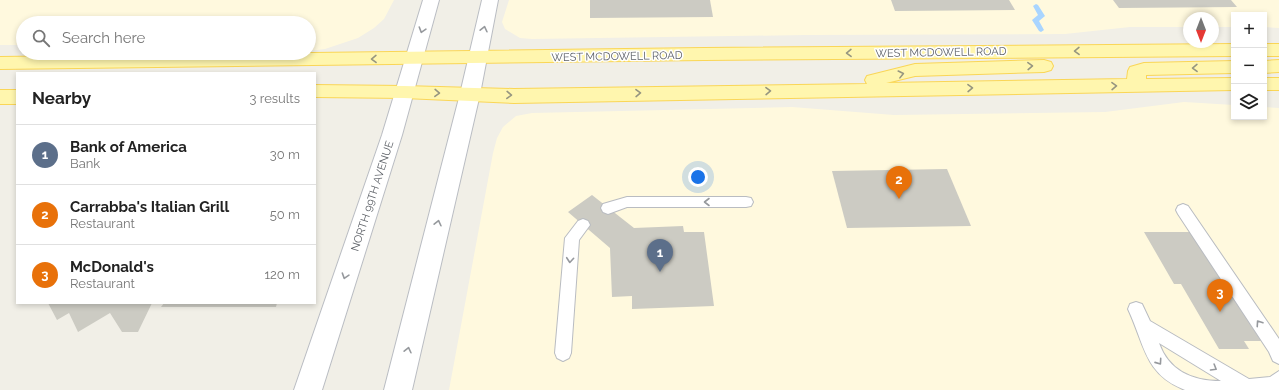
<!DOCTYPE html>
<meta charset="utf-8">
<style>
body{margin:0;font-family:Raleway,sans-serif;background:#f2f2f2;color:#222}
.controls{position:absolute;right:12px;top:12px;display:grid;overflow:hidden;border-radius:0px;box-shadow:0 2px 6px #0003}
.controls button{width:36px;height:36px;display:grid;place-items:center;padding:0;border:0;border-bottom:1px solid #e0e0e0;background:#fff;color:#222;font:20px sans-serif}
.compass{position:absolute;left:1183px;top:12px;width:36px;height:36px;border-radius:50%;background:#fff;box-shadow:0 2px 6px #0003;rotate:180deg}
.you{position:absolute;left:698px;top:177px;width:14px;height:14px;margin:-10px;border:3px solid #fff;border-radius:50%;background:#1a73e8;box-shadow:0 0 0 6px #1a73e833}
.badge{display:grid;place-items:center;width:26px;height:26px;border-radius:50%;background:#7c3aed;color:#fff;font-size:13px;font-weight:700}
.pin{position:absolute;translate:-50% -33px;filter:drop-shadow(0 1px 2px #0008)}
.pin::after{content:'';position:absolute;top:21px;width:14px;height:12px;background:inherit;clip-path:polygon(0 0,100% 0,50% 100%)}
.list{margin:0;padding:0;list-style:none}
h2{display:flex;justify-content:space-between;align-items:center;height:52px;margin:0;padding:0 16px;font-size:17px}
h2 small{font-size:13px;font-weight:400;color:#767676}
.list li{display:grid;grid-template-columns:26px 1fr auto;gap:12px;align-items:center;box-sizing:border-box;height:60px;padding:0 16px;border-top:1px solid #e0e0e0}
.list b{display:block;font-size:15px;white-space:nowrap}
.list p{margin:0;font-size:13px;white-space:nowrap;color:#767676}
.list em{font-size:13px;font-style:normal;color:#767676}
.icon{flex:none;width:22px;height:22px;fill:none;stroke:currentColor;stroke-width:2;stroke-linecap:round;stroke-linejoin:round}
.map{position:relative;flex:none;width:1279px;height:390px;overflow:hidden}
.search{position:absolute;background:#fff;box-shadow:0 2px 6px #0003;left:16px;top:16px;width:300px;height:44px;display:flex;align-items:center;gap:10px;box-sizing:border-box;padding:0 14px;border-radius:22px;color:#767676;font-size:15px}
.panel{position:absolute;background:#fff;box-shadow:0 2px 6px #0003;left:16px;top:72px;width:300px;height:232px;border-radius:0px}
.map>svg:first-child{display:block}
.commercial{fill:#fff9de}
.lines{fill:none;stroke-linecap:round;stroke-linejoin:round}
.stream{fill:#a9d5ff;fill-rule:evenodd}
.building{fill:#cccbc3}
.lane-casing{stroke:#b9bcc1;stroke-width:2}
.secondary-casing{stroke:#babdc3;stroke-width:2}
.primary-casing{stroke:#fad657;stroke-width:2}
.lane{fill:#fff;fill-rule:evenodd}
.secondary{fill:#fff;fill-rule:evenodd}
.primary{fill:#fff6ae;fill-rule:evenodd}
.oneway{stroke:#96999d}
.oneway2{stroke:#969680}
.labels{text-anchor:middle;stroke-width:3;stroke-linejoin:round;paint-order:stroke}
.street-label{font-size:11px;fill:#5e6268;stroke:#fff}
</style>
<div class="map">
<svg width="1279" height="390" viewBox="0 0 1279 390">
<rect width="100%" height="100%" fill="#f1efe7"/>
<!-- commercial -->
<g class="commercial">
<polygon points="0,0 394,0 384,19 374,28 358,38 325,49 309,51 309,23 23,23 23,45 0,45"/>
<polygon points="509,0 1279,0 1279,28 1264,27 1264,15 1234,15 1234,27 1213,27 1213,18 1189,18 1189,27 1130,27 1065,34 805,35 532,39 520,38 505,29 502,22"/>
<polygon points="1184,102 1234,105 1234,117 1264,117 1264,107 1279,108 1279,390 449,390 493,153 497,138 503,127 516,116 532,113 792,107 894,115 1105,112"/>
</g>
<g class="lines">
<!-- stream -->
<polygon class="stream" points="1036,4 1038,5 1045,16 1039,21 1044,30 1041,32 1039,31 1032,20 1038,15 1033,6"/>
</g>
<!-- building -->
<g class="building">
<polygon points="590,0 710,0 713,17 590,18"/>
<polygon points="891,0 1009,0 1015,10 895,11"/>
<polygon points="1113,0 1231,0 1237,7 1119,8"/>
<polygon points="947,169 971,226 847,228 832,171"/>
<polygon points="592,195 634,228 683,226 684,232 704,232 714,306 632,309 632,296 612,297 610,248 568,212"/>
<polygon points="1144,232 1192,232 1261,341 1244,341 1249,349 1219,349 1181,284 1174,284"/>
<polygon points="48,303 152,303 138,332 122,332 110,313 78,332 69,313 57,320"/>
<polygon points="164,303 277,303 276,307 161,307"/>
</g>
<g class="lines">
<!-- lane casing -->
<g class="lane-casing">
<g id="lane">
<polygon points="627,197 746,197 751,198 753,202 751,206 746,207 627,207 608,214 603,212 601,208 603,204"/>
<polygon points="1183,204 1188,206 1279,339 1279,364 1273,361 1269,352 1178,214 1176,210 1178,206"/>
<polygon points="583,219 588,221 590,225 579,240 571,353 569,358 563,361 557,358 555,353 565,238 578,221"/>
<path d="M1136,302L1142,304L1150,321L1249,379L1270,377L1279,371V390H1185C1144,374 1145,345 1128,309L1130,304ZM1159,343L1221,381C1192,381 1169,371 1159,343Z"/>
</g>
</g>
<!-- secondary casing -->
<g class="secondary-casing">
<g id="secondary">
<polygon points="423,0 439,0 402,135 322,390 294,390 382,135"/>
<polygon points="482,0 498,0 480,94 412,390 384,390 460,94"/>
</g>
</g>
<!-- primary casing -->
<g class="primary-casing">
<g id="primary">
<polygon points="1234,44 1234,56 704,60 0,69 0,57 704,48"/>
<rect x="1264" y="44" width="15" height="12"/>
<polygon points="1044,60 1051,62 1053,66 1051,70 1044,72 915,76 886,83 1127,79 1128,71 1130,67 1144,63 1234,61 1234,73 1146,75 1146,79 1234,78 1234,90 514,103 404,98 315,97 315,85 404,86 514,89 867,84 865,80 867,76 915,64"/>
<polygon points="1279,60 1279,72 1264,73 1264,61"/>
<rect x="1264" y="78" width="15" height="12"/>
<rect x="0" y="90" width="17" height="14"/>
</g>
</g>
<!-- lane -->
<use href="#lane" class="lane"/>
<!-- secondary -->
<use href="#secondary" class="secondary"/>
<!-- primary -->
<use href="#primary" class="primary"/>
</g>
<!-- one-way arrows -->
<defs><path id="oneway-chevron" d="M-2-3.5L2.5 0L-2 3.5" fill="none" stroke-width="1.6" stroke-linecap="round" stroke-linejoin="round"/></defs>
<g class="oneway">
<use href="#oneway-chevron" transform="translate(484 29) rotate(-77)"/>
<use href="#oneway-chevron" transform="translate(422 30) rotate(107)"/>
<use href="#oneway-chevron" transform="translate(707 202) rotate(180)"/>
<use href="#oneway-chevron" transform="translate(438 223) rotate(-77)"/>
<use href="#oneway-chevron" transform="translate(570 260) rotate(95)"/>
<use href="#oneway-chevron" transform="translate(345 276) rotate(108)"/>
<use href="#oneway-chevron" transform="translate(1259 323) rotate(-124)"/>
<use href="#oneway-chevron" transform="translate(408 350) rotate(-77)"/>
<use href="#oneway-chevron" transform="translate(1159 362) rotate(55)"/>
<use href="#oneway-chevron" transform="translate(1214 368) rotate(31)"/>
</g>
<g class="oneway2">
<use href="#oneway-chevron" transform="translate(1077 51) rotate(179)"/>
<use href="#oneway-chevron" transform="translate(849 53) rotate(179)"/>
<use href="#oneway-chevron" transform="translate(374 59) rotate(179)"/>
<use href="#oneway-chevron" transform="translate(1030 66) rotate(-2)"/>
<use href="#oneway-chevron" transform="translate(1195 68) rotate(179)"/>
<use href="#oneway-chevron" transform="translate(901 74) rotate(-14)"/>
<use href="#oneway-chevron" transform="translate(1114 86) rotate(-1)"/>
<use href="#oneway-chevron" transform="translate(970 88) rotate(-1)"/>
<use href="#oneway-chevron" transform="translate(768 91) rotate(-1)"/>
<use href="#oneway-chevron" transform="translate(437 93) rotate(2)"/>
<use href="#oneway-chevron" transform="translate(638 93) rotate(-1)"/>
<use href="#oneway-chevron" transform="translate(509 95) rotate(2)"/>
</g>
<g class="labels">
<!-- street labels -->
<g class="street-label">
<text transform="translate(941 52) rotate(-1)" y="4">WEST MCDOWELL ROAD</text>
<text transform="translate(617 56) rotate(-1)" y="4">WEST MCDOWELL ROAD</text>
<text transform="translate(372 196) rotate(-72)" y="4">NORTH 99TH AVENUE</text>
</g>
</g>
</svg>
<div class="controls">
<button>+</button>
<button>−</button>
<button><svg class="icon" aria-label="layers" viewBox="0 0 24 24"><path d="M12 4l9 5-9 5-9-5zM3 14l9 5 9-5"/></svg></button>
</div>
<svg class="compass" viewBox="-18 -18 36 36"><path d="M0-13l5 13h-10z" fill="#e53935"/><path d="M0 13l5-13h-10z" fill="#767676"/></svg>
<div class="you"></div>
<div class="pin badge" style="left:660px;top:272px;background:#5c6f8a">1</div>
<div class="pin badge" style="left:899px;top:199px;background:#e8710a">2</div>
<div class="pin badge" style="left:1220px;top:312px;background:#e8710a">3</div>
<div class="search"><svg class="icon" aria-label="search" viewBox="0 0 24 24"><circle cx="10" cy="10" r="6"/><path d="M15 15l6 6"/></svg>Search here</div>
<section class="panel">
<h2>Nearby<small>3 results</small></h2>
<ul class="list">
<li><span class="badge" style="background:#5c6f8a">1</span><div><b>Bank of America</b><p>Bank</p></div><em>30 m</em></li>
<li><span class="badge" style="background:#e8710a">2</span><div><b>Carrabba's Italian Grill</b><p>Restaurant</p></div><em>50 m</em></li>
<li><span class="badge" style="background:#e8710a">3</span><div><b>McDonald's</b><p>Restaurant</p></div><em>120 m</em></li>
</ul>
</section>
</div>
